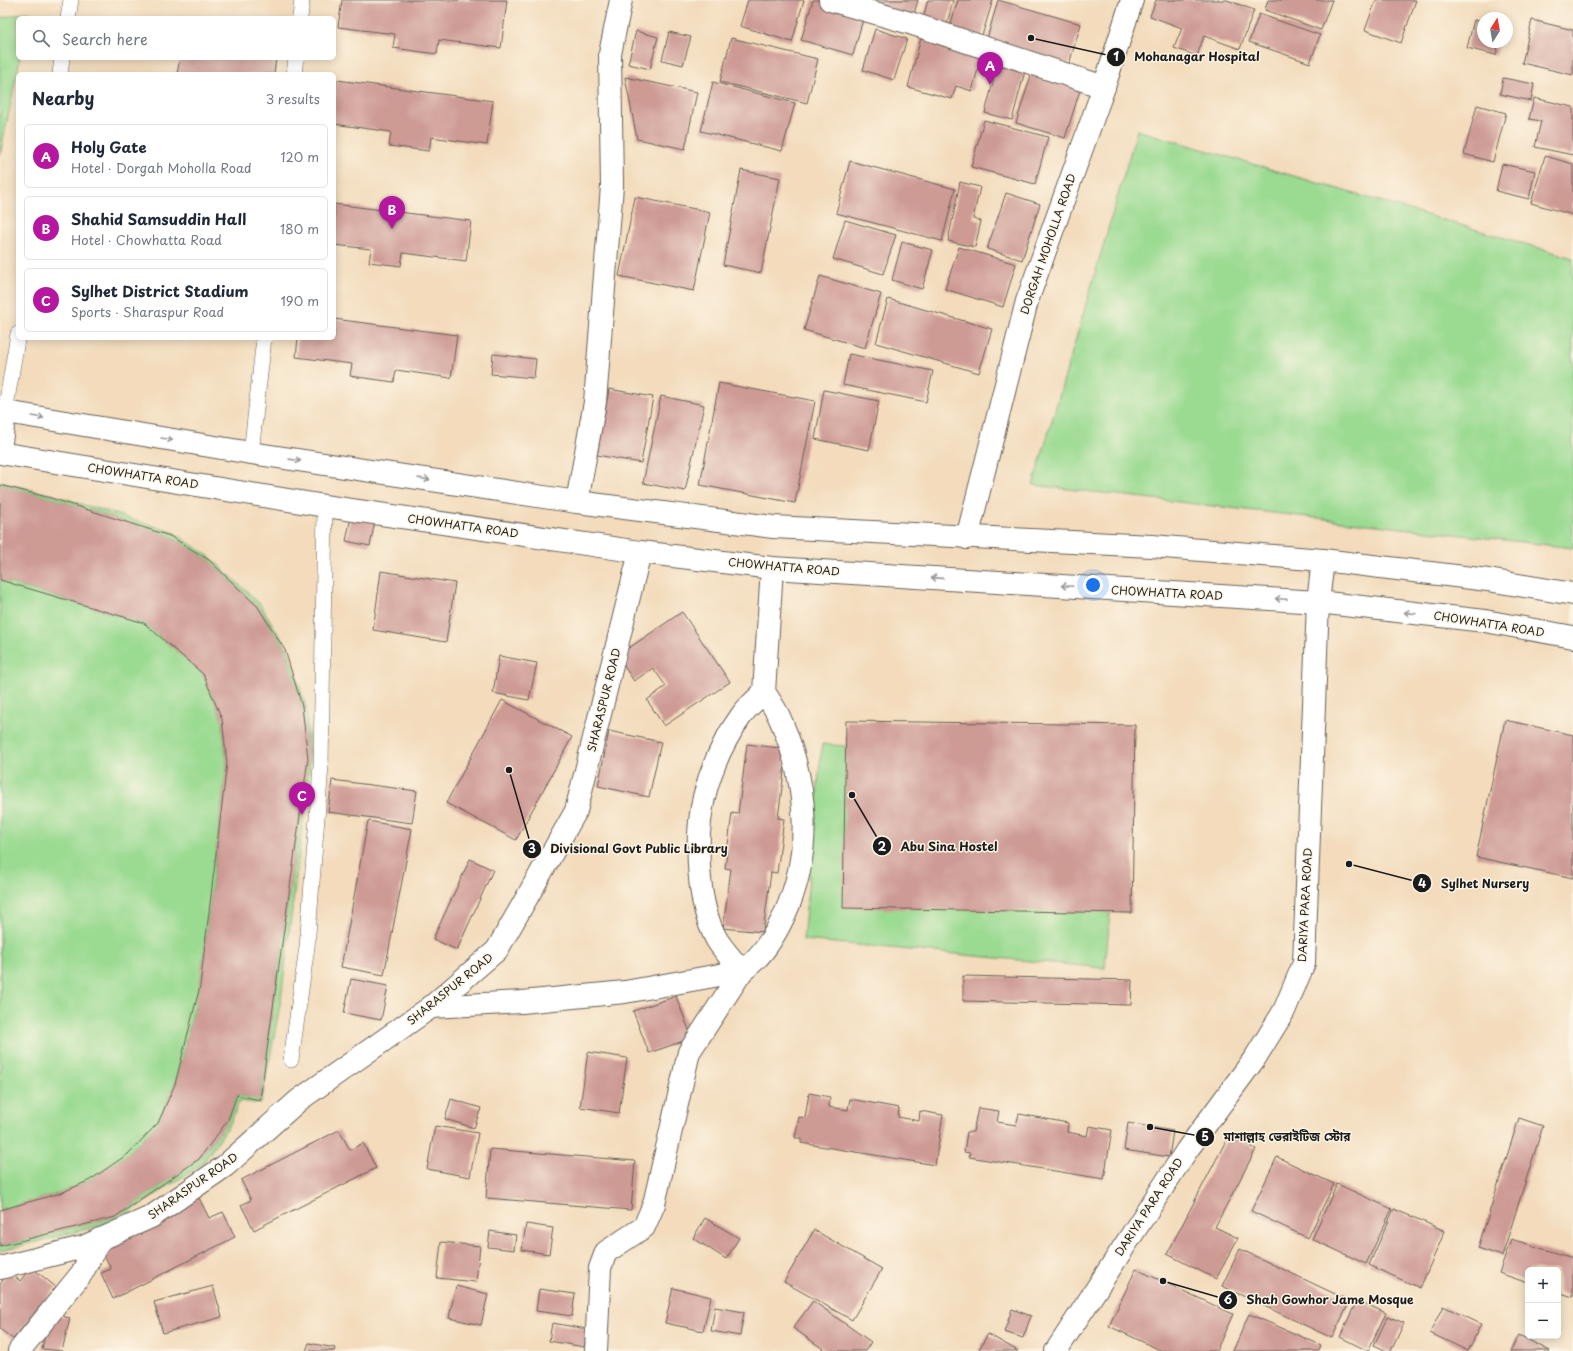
<!DOCTYPE html>
<meta charset="utf-8">
<style>
body{margin:0;font-family:"Playpen Sans","Noto Sans Bengali",sans-serif;background:#f6f6f7;color:#1f2937}
.controls{position:absolute;right:12px;bottom:12px;display:grid;overflow:hidden;border-radius:6px;box-shadow:0 2px 10px #0003}
.controls button{width:36px;height:36px;display:grid;place-items:center;padding:0;border:0;border-bottom:1px solid #e0e1e3;background:#fff;color:#1f2937;font:20px sans-serif}
.compass{position:absolute;left:1477px;top:12px;width:36px;height:36px;border-radius:50%;background:#fff;box-shadow:0 2px 10px #0003;rotate:11deg}
.you{position:absolute;left:1093px;top:585px;width:14px;height:14px;margin:-10px;border:3px solid #fff;border-radius:50%;background:#1a73e8;box-shadow:0 0 0 6px #1a73e833}
.badge{display:grid;place-items:center;width:26px;height:26px;border-radius:50%;background:#b5179e;color:#fff;font-size:13px;font-weight:700}
.pin{position:absolute;translate:-50% -33px;filter:drop-shadow(0 1px 2px #0008)}
.pin::after{content:'';position:absolute;top:21px;width:14px;height:12px;background:inherit;clip-path:polygon(0 0,100% 0,50% 100%)}
.list{margin:0;padding:0;list-style:none}
h2{display:flex;justify-content:space-between;align-items:center;height:52px;margin:0;padding:0 16px;font-size:17px}
h2 small{font-size:13px;font-weight:400;color:#747a83}
.list li{display:grid;grid-template-columns:26px 1fr auto;gap:12px;align-items:center;box-sizing:border-box;height:64px;margin:0 8px 8px;padding:0 8px;border:1px solid #e0e1e3;border-radius:6px}
.list b{display:block;font-size:15px;white-space:nowrap}
.list p{margin:0;font-size:13px;white-space:nowrap;color:#747a83}
.list em{font-size:13px;font-style:normal;color:#747a83}
.icon{flex:none;width:22px;height:22px;fill:none;stroke:currentColor;stroke-width:2;stroke-linecap:round;stroke-linejoin:round}
.map{position:relative;flex:none;width:1573px;height:1351px;overflow:hidden}
.search{position:absolute;background:#fff;box-shadow:0 2px 10px #0003;left:16px;top:16px;width:320px;height:44px;display:flex;align-items:center;gap:10px;box-sizing:border-box;padding:0 14px;border-radius:6px;color:#747a83;font-size:15px}
.panel{position:absolute;background:#fff;box-shadow:0 2px 10px #0003;left:16px;top:72px;width:320px;height:268px;border-radius:6px}
.map>svg:first-child{display:block}
.green{fill:#9ada91;stroke:#5b7b56}
.building{fill:#cd9a94}
.lines{fill:none;stroke-linecap:round;stroke-linejoin:round}
.lane-casing{stroke:#675f54;stroke-width:16}
.street-casing{stroke:#675f54;stroke-width:24}
.secondary-casing{stroke:#675f54;stroke-width:24}
.lane{stroke:#fff;stroke-width:15}
.street{stroke:#fff;stroke-width:22}
.secondary{stroke:#fff;stroke-width:22}
.oneway{stroke:#999}
.labels{text-anchor:middle;stroke-width:3;stroke-linejoin:round;paint-order:stroke}
.street-label{font-size:11px;fill:#1c1c1c;stroke:#fcf5e5}
.leader{fill:none;stroke:#1c1c1c;stroke-width:1.5}
.callout-dot{fill:#1c1c1c;stroke:#fcf5e5;stroke-width:1.5}
.mark-label{font-size:12px;text-anchor:middle;font-weight:bold;fill:#fff}
.callout-label{font-size:12px;text-anchor:middle;font-weight:bold;fill:#1c1c1c;stroke:#fcf5e5;stroke-width:3;stroke-linejoin:round;paint-order:stroke}
</style>
<div class="map">
<svg width="1573" height="1351" viewBox="0 0 1573 1351">
<rect width="100%" height="100%" fill="#fcf5e5"/>
<filter id="ink" filterUnits="userSpaceOnUse"><feTurbulence type="fractalNoise" baseFrequency=".025" numOctaves="2"/><feDisplacementMap in="SourceGraphic" scale="8" xChannelSelector="R" yChannelSelector="G"/><feConvolveMatrix kernelMatrix="1 2 1 2 8 2 1 2 1" color-interpolation-filters="sRGB"/></filter>
<filter id="wash" filterUnits="userSpaceOnUse"><feTurbulence type="fractalNoise" baseFrequency=".012" numOctaves="4" result="noise"/><feDisplacementMap in="SourceGraphic" scale="16" xChannelSelector="R" yChannelSelector="G"/><feGaussianBlur stdDeviation="0.9" result="paint"/><feColorMatrix in="noise" values="0 0 0 0 0 0 0 0 0 0 0 0 0 0 0 0 0 1.4 0 .05"/><feComposite in="paint" operator="in"/></filter>
<g filter="url(#wash)">
<rect width="100%" height="100%" fill="#f3dbbc"/>
<!-- green -->
<g class="green">
<polygon points="29,12 28,18 18,18 18,58 20,58 0,156 0,18"/>
<polygon points="1137,130 1573,258 1573,548 1033,485"/>
<polygon points="0,482 52,495 173,532 211,558 260,604 288,650 306,707 310,762 281,999 261,1104 239,1101 231,1122 202,1164 114,1222 0,1251 0,1246 115,1217 199,1159 228,1120 237,1095 260,1100 308,759 302,706 285,650 258,607 209,560 170,536 51,498 0,485"/>
<polygon points="0,580 144,623 203,674 222,719 227,763 200,986 175,1084 158,1123 128,1154 90,1180 61,1193 0,1210"/>
<polygon points="822,744 1123,772 1105,968 803,940"/>
</g>
<g id="blocks">
<!-- building -->
<g class="building">
<polygon points="342,0 507,0 501,48 439,40 437,54 393,48 395,34 338,27"/>
<polygon points="748,0 804,0 792,42 740,26"/>
<polygon points="813,0 825,0 865,12 853,55 801,40"/>
<polygon points="854,0 918,0 912,21"/>
<polygon points="928,0 953,0 946,28 922,22"/>
<polygon points="958,0 993,0 980,42 948,33"/>
<polygon points="998,0 1081,24 1067,71 985,46"/>
<polygon points="1156,0 1227,0 1254,10 1240,49 1204,36 1197,56 1174,48 1182,28 1150,16"/>
<polygon points="1268,0 1332,0 1321,30 1265,10"/>
<polygon points="1376,0 1416,0 1401,43 1365,30"/>
<polygon points="1259,14 1320,35 1310,63 1249,42"/>
<polygon points="1474,20 1483,22 1483,42 1499,42 1496,55 1467,48"/>
<polygon points="1532,20 1573,30 1573,75 1522,63"/>
<polygon points="875,29 907,39 894,80 863,70"/>
<polygon points="636,31 658,37 650,69 628,64"/>
<polygon points="669,32 691,37 683,65 662,60"/>
<polygon points="922,34 983,50 972,91 956,86 952,99 908,87"/>
<polygon points="731,38 818,59 807,103 720,82"/>
<polygon points="180,58 276,58 274,74 177,74"/>
<polygon points="998,64 1025,71 1012,120 985,113"/>
<polygon points="1032,72 1081,87 1065,138 1016,123"/>
<polygon points="625,77 697,92 685,149 637,139"/>
<polygon points="1503,78 1534,84 1531,101 1500,94"/>
<polygon points="337,80 493,101 487,145 431,137 429,151 389,146 391,132 334,124 334,104"/>
<polygon points="713,82 795,103 782,151 701,131"/>
<polygon points="1534,98 1573,107 1573,155 1535,147 1541,121 1529,119"/>
<polygon points="1477,105 1506,113 1493,162 1464,154"/>
<polygon points="984,120 1048,137 1035,184 971,167"/>
<polygon points="1545,156 1573,164 1573,215 1531,203"/>
<polygon points="850,161 955,189 942,241 836,213"/>
<polygon points="1502,164 1535,171 1529,199 1496,191"/>
<polygon points="741,170 780,178 761,273 723,265"/>
<polygon points="960,182 980,187 973,219 981,221 975,247 948,241"/>
<polygon points="1006,193 1040,204 1022,260 987,249"/>
<polygon points="635,197 710,212 694,291 619,276"/>
<polygon points="334,204 471,221 466,261 403,253 401,266 369,262 371,249 334,245"/>
<polygon points="845,220 896,235 883,274 833,259"/>
<polygon points="902,242 933,250 922,289 892,280"/>
<polygon points="959,247 1016,264 1003,307 945,289"/>
<polygon points="820,276 881,294 865,348 804,330"/>
<polygon points="888,299 992,329 979,373 876,343"/>
<polygon points="334,319 457,335 451,378 396,370 394,382 350,376 352,364 296,357 298,338 334,338"/>
<polygon points="493,354 536,359 534,378 491,374"/>
<polygon points="849,354 933,371 926,402 843,385"/>
<polygon points="719,383 815,401 795,503 700,485"/>
<polygon points="609,389 653,397 641,463 597,455"/>
<polygon points="824,390 879,401 869,450 815,439"/>
<polygon points="661,396 704,405 685,491 643,483"/>
<polygon points="0,485 51,498 170,536 209,560 258,607 285,650 302,706 308,759 260,1100 237,1095 228,1120 199,1159 115,1217 0,1246 0,1210 61,1193 90,1180 128,1154 158,1123 175,1084 200,986 227,763 222,719 203,674 144,623 0,580"/>
<polygon points="351,517 375,521 370,546 346,541"/>
<polygon points="381,571 455,583 446,642 373,630"/>
<polygon points="682,612 730,682 664,726 647,700 666,686 653,668 634,681 617,656"/>
<polygon points="499,656 537,663 529,700 493,693"/>
<polygon points="502,700 572,737 516,840 446,803"/>
<polygon points="1505,720 1573,735 1573,878 1476,857"/>
<polygon points="846,721 1135,725 1132,913 843,908"/>
<polygon points="609,731 661,742 649,797 598,786"/>
<polygon points="747,744 787,749 778,818 784,819 777,873 771,872 763,932 723,928 731,869 725,868 732,813 738,814"/>
<polygon points="332,780 417,791 412,823 328,812"/>
<polygon points="368,821 412,829 384,975 341,967"/>
<polygon points="470,859 493,870 457,950 433,939"/>
<polygon points="963,976 1132,980 1131,1005 963,1001"/>
<polygon points="351,979 388,986 381,1020 344,1013"/>
<polygon points="676,996 692,1038 649,1053 633,1011"/>
<polygon points="588,1052 627,1058 619,1113 580,1107"/>
<polygon points="809,1093 830,1097 829,1107 848,1110 850,1099 899,1108 898,1117 919,1121 920,1111 943,1115 935,1165 801,1143 801,1138 795,1138 799,1117 805,1118"/>
<polygon points="451,1099 481,1108 474,1128 445,1119"/>
<polygon points="978,1108 999,1111 997,1122 1016,1125 1019,1114 1068,1123 1067,1132 1087,1136 1089,1126 1112,1130 1104,1179 969,1157 970,1153 964,1152 967,1132 973,1132"/>
<polygon points="1519,1118 1543,1126 1502,1256 1478,1248"/>
<polygon points="1128,1123 1173,1131 1169,1157 1124,1150"/>
<polygon points="435,1126 478,1133 470,1177 427,1169"/>
<polygon points="339,1130 350,1150 363,1143 376,1168 254,1230 241,1205 251,1200 241,1180"/>
<polygon points="1229,1135 1256,1149 1215,1227 1238,1238 1216,1279 1167,1254"/>
<polygon points="490,1149 635,1161 631,1210 486,1198"/>
<polygon points="1277,1157 1334,1184 1308,1238 1251,1211"/>
<polygon points="1337,1184 1392,1209 1366,1264 1312,1239"/>
<polygon points="199,1198 209,1218 223,1212 235,1237 113,1299 101,1273 111,1269 101,1248"/>
<polygon points="1394,1209 1445,1231 1420,1288 1369,1265"/>
<polygon points="705,1218 739,1238 726,1259 693,1238"/>
<polygon points="526,1224 553,1228 549,1254 522,1250"/>
<polygon points="814,1230 882,1269 852,1320 784,1282"/>
<polygon points="490,1231 516,1235 514,1250 488,1247"/>
<polygon points="1511,1239 1573,1258 1573,1297 1558,1292 1558,1270 1528,1270 1528,1283 1499,1273"/>
<polygon points="441,1242 480,1246 476,1282 437,1278"/>
<polygon points="1240,1249 1350,1301 1332,1338 1222,1286"/>
<polygon points="31,1267 56,1287 13,1339 0,1329 0,1284 9,1272 20,1281"/>
<polygon points="1136,1269 1233,1314 1216,1351 1162,1351 1109,1326"/>
<polygon points="213,1286 222,1317 163,1333 154,1302"/>
<polygon points="456,1286 488,1294 481,1325 449,1318"/>
<polygon points="673,1288 711,1297 703,1331 665,1323"/>
<polygon points="539,1289 575,1294 572,1316 536,1311"/>
<polygon points="1357,1300 1386,1313 1368,1351 1340,1337"/>
<polygon points="813,1301 871,1342 865,1351 826,1351 793,1328"/>
<polygon points="1443,1306 1481,1324 1468,1351 1430,1333"/>
<polygon points="715,1307 744,1312 740,1336 711,1331"/>
<polygon points="1012,1309 1031,1316 1023,1338 1004,1332"/>
<polygon points="49,1313 70,1318 62,1351 42,1349"/>
<polygon points="1249,1314 1321,1345 1319,1351 1233,1351"/>
<polygon points="1388,1316 1404,1323 1391,1351 1387,1351 1374,1345"/>
<polygon points="552,1323 587,1329 584,1347 549,1341"/>
<polygon points="988,1334 1018,1351 978,1351"/>
<polygon points="1519,1335 1550,1351 1511,1351"/>
<polygon points="309,1343 335,1348 334,1351 306,1351"/>
</g>
</g>
</g>
<g filter="url(#ink)">
<use href="#blocks" fill-opacity="0" stroke="#675f54" stroke-width="1"/>
<g class="lines">
<!-- lane casing -->
<g class="lane-casing">
<g id="lane">
<polyline points="68,18 71,0"/>
<polyline points="300,18 302,0"/>
<polyline points="60,74 62,58"/>
<polyline points="294,74 296,58"/>
<polyline points="5,412 18,334"/>
<polyline points="251,453 264,338"/>
<polyline points="291,1060 307,947 321,766 325,506"/>
</g>
</g>
<!-- street casing -->
<g class="street-casing">
<g id="street">
<polyline points="830,0 910,23 1104,87"/>
<polyline points="577,502 595,402 612,186 610,54 621,0"/>
<polyline points="967,538 1027,301 1104,87 1132,0"/>
<path d="M764,692C770,701 777,711 781,721C808,784 813,853 784,916C774,937 762,957 742,971C734,962 724,951 717,940C696,903 695,837 704,797C711,768 724,740 741,716C747,707 756,700 764,692Z"/>
<polyline points="764,692 772,568"/>
<polyline points="431,1007 522,1002 625,992 742,971"/>
<polyline points="0,1268 83,1247 151,1217 225,1166 299,1100 431,1007 497,950 576,811 640,552"/>
<polyline points="19,1351 82,1273 100,1239"/>
<polyline points="596,1351 600,1268 606,1252 644,1227 654,1204 689,1052 742,971"/>
<polyline points="1056,1351 1187,1150 1255,1058 1284,1011 1304,963 1318,602"/>
</g>
</g>
<!-- secondary casing -->
<g class="secondary-casing">
<g id="secondary">
<polyline points="0,411 251,453 577,502 773,527 1152,546 1323,560 1488,580 1573,594"/>
<polyline points="0,450 5,412"/>
<polyline points="0,453 325,506 640,552 772,568 1318,602 1485,621 1573,637"/>
<polyline points="1318,602 1323,560"/>
</g>
</g>
<!-- lane -->
<use href="#lane" class="lane"/>
<!-- street -->
<use href="#street" class="street"/>
<!-- secondary -->
<use href="#secondary" class="secondary"/>
</g>
<!-- one-way arrows -->
<defs><path id="oneway-shaft" d="M-6 0H5M1.5-3L5.5 0L1.5 3" fill="none" stroke-width="1.6" stroke-linecap="round" stroke-linejoin="round"/></defs>
<g class="oneway">
<use href="#oneway-shaft" transform="translate(38 417) rotate(10)"/>
<use href="#oneway-shaft" transform="translate(167 439) rotate(10)"/>
<use href="#oneway-shaft" transform="translate(295 460) rotate(8)"/>
<use href="#oneway-shaft" transform="translate(424 479) rotate(8)"/>
<use href="#oneway-shaft" transform="translate(937 578) rotate(-176)"/>
<use href="#oneway-shaft" transform="translate(1067 586) rotate(-177)"/>
<use href="#oneway-shaft" transform="translate(1281 599) rotate(-177)"/>
<use href="#oneway-shaft" transform="translate(1410 613) rotate(-173)"/>
</g>
</g>
<g class="labels">
<!-- street labels -->
<g class="street-label">
<text transform="translate(1048 244) rotate(-71)" y="4">DORGAH MOHOLLA ROAD</text>
<text transform="translate(143 476) rotate(9)" y="4">CHOWHATTA ROAD</text>
<text transform="translate(463 526) rotate(8)" y="4">CHOWHATTA ROAD</text>
<text transform="translate(784 567) rotate(5)" y="4">CHOWHATTA ROAD</text>
<text transform="translate(1167 593) rotate(3)" y="4">CHOWHATTA ROAD</text>
<text transform="translate(1489 624) rotate(9)" y="4">CHOWHATTA ROAD</text>
<text transform="translate(604 700) rotate(-76)" y="4">SHARASPUR ROAD</text>
<text transform="translate(1305 905) rotate(-87)" y="4">DARIYA PARA ROAD</text>
<text transform="translate(450 989) rotate(-39)" y="4">SHARASPUR ROAD</text>
<text transform="translate(193 1186) rotate(-35)" y="4">SHARASPUR ROAD</text>
<text transform="translate(1149 1207) rotate(-57)" y="4">DARIYA PARA ROAD</text>
</g>
</g>
<!-- callouts -->
<path class="leader" d="M1031 38L1116 57M852 795L882 846M509 770L532 849M1349 864L1422 883M1150 1127L1205 1137M1163 1281L1228 1300"/>
<g class="callout-dot">
<circle cx="1031" cy="38" r="4"/>
<circle cx="852" cy="795" r="4"/>
<circle cx="509" cy="770" r="4"/>
<circle cx="1349" cy="864" r="4"/>
<circle cx="1150" cy="1127" r="4"/>
<circle cx="1163" cy="1281" r="4"/>
<circle cx="1116" cy="57" r="10"/>
<circle cx="882" cy="846" r="10"/>
<circle cx="532" cy="849" r="10"/>
<circle cx="1422" cy="883" r="10"/>
<circle cx="1205" cy="1137" r="10"/>
<circle cx="1228" cy="1300" r="10"/>
</g>
<g class="mark-label">
<text x="1116" y="61">1</text>
<text x="882" y="851">2</text>
<text x="532" y="853">3</text>
<text x="1422" y="888">4</text>
<text x="1205" y="1141">5</text>
<text x="1228" y="1304">6</text>
</g>
<g class="callout-label">
<text x="1197" y="61">Mohanagar Hospital</text>
<text x="949" y="851">Abu Sina Hostel</text>
<text x="639" y="853">Divisional Govt Public Library</text>
<text x="1485" y="888">Sylhet Nursery</text>
<text x="1287" y="1141">মাশাল্লাহ ভেরাইটিজ স্টোর</text>
<text x="1330" y="1304">Shah Gowhor Jame Mosque</text>
</g>
</svg>
<div class="controls">
<button>+</button>
<button>−</button>
</div>
<svg class="compass" viewBox="-18 -18 36 36"><path d="M0-13l5 13h-10z" fill="#e53935"/><path d="M0 13l5-13h-10z" fill="#747a83"/></svg>
<div class="you"></div>
<div class="pin badge" style="left:990px;top:85px">A</div>
<div class="pin badge" style="left:392px;top:229px">B</div>
<div class="pin badge" style="left:302px;top:815px">C</div>
<div class="search"><svg class="icon" aria-label="search" viewBox="0 0 24 24"><circle cx="10" cy="10" r="6"/><path d="M15 15l6 6"/></svg>Search here</div>
<section class="panel">
<h2>Nearby<small>3 results</small></h2>
<ul class="list">
<li><span class="badge">A</span><div><b>Holy Gate</b><p>Hotel · Dorgah Moholla Road</p></div><em>120 m</em></li>
<li><span class="badge">B</span><div><b>Shahid Samsuddin Hall</b><p>Hotel · Chowhatta Road</p></div><em>180 m</em></li>
<li><span class="badge">C</span><div><b>Sylhet District Stadium</b><p>Sports · Sharaspur Road</p></div><em>190 m</em></li>
</ul>
</section>
</div>
